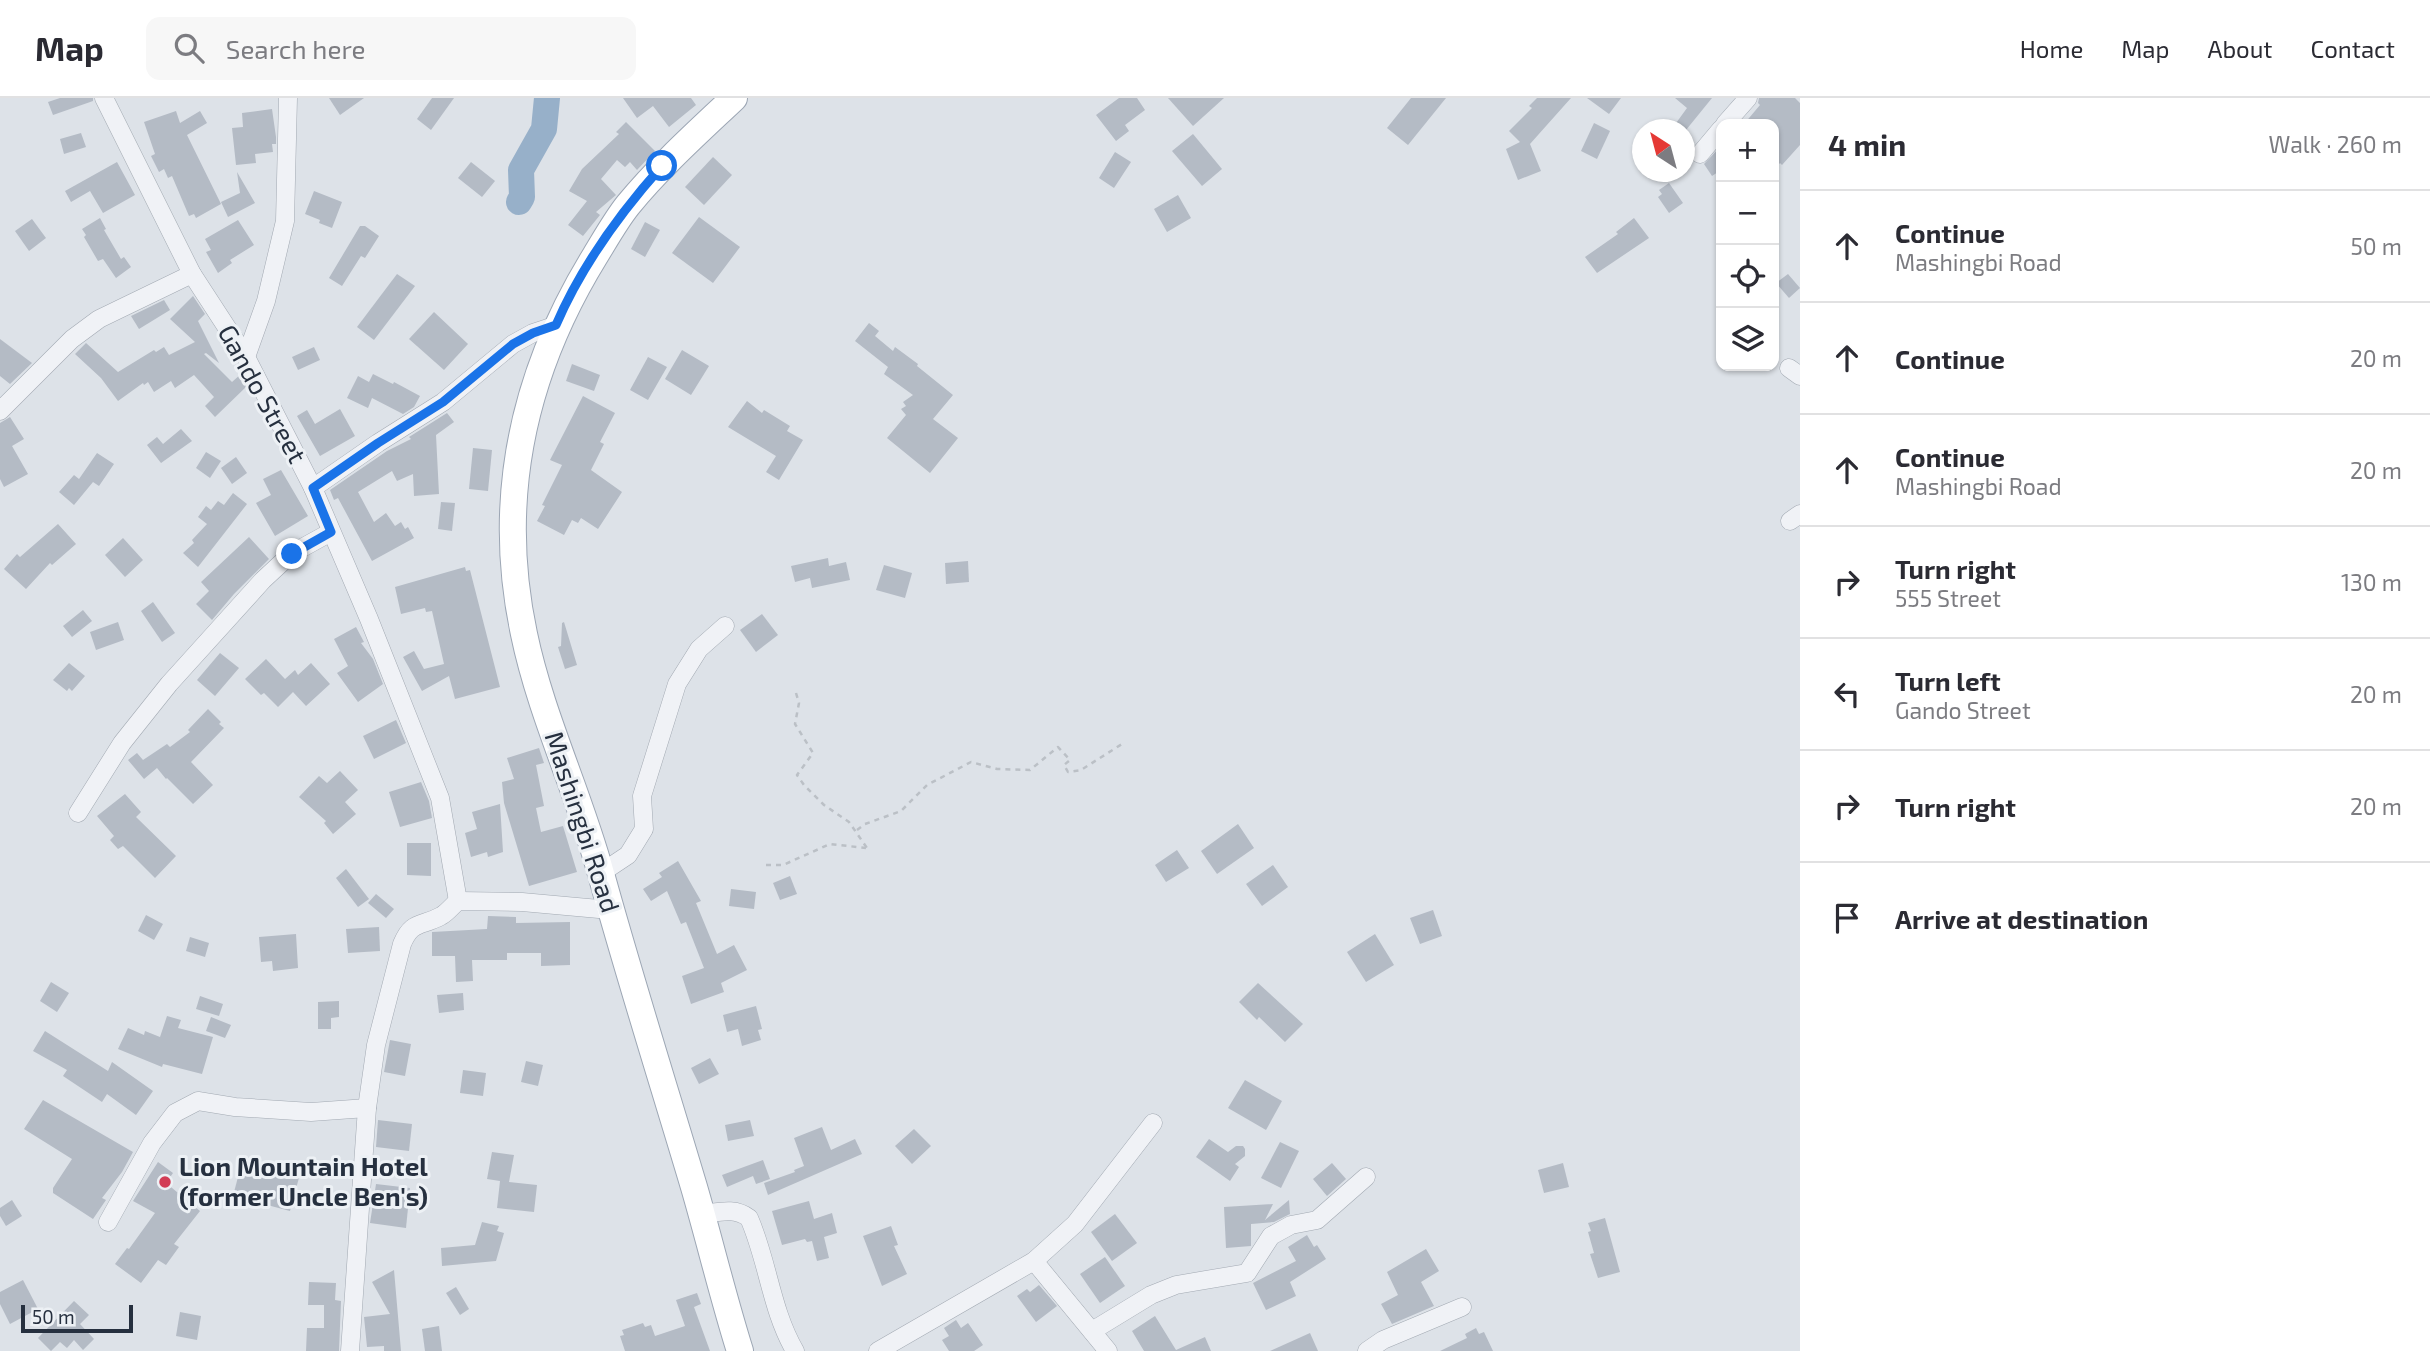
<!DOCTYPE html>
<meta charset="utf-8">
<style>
body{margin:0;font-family:"Exo 2",sans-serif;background:#f7f7f7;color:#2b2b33}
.controls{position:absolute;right:21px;top:21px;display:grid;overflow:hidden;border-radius:14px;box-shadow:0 2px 5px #0004}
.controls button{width:63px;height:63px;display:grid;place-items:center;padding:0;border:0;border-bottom:2px solid #e1e1e2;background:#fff;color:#2b2b33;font:35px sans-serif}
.compass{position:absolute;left:1632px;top:21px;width:63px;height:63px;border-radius:50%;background:#fff;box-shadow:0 2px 5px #0004;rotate:324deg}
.scale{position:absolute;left:21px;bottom:18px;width:112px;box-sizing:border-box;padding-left:7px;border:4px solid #26303f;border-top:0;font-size:19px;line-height:24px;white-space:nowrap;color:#26303f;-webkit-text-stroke:5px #edf1f5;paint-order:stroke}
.stop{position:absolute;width:21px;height:21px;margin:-16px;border:5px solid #1a73e8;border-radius:50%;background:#fff}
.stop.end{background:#1a73e8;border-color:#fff;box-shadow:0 2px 7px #0008}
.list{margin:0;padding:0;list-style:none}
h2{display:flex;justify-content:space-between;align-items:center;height:91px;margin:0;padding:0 28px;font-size:30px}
h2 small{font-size:23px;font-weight:400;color:#7c7c81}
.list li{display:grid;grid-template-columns:46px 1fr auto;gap:21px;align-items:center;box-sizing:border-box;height:112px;padding:0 28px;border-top:2px solid #e1e1e2}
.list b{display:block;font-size:26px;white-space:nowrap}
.list p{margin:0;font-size:23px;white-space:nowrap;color:#7c7c81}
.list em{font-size:23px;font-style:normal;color:#7c7c81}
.icon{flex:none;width:38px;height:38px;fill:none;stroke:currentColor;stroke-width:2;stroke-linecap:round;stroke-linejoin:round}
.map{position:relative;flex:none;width:1800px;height:1253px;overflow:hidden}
header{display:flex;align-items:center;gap:42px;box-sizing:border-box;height:98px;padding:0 35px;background:#fff;border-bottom:2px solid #e1e1e2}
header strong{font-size:33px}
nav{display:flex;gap:38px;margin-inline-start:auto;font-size:24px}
.search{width:490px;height:63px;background:#f7f7f7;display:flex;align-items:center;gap:18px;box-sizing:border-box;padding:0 24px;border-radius:14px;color:#7c7c81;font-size:26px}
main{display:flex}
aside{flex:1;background:#fff}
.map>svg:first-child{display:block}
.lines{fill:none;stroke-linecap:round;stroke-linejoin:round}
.river{stroke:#97b0c9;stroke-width:26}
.building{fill:#b4bbc5}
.minor-casing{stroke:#a2a9b2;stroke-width:19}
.primary-casing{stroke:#9ca6b4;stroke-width:28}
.path{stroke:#bbc0c6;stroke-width:2.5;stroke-dasharray:5 5;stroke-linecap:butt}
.minor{stroke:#f0f2f6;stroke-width:18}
.primary{stroke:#fff;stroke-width:26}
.route{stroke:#1a73e8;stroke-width:9}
.poi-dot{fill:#d23d56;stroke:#edf1f5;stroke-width:2.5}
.labels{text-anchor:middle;stroke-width:6;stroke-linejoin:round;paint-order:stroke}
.street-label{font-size:26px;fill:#26303f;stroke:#edf1f5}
.poi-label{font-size:26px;font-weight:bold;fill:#26303f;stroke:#edf1f5;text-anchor:start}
</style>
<header>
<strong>Map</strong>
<div class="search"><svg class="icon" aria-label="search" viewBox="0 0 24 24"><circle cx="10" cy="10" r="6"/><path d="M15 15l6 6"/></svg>Search here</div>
<nav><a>Home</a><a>Map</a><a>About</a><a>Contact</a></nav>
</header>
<main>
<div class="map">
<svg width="1800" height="1253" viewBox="0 0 1800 1253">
<rect width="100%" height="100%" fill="#dde2e8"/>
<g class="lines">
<!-- river -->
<polyline class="river" points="519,104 522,99 521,72 544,31 547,0"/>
</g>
<!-- building -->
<g class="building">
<polygon points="60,0 93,0 93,3 53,17 48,4"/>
<polygon points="329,0 364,0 340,17"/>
<polygon points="432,0 454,0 431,32 417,21"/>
<polygon points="623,0 691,0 696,7 669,29 653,8 637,20"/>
<polygon points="1119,0 1137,0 1145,12 1125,27 1129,33 1116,43 1096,17"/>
<polygon points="1168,0 1224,0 1193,28"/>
<polygon points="1411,0 1446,0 1408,47 1387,30"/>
<polygon points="1537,0 1571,0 1530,46 1541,73 1518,82 1506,51 1520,44 1509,33 1532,10 1529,8"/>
<polygon points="1587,0 1621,0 1609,16"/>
<polygon points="1675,0 1712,0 1686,32 1671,32 1687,10"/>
<polygon points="1759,0 1795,0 1800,5 1800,47 1782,67 1780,65 1774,72 1774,26 1744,26 1760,7 1758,5"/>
<polygon points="272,11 276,39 276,46 272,46 273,54 255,56 256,65 236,67 232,30 243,29 242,15"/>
<polygon points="176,13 180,25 200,13 207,25 187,37 221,106 196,120 194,116 189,118 172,78 168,80 164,71 159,74 151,58 155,56 144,24"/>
<polygon points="626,24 655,53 637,72 630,64 625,69 617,62 601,81 616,97 596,114 600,117 583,138 568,127 587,103 569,93 582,71 619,36 616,34"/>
<polygon points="1594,25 1610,33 1597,61 1581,53"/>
<polygon points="81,35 86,49 64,56 60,41"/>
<polygon points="1193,36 1222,71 1202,88 1172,53"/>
<polygon points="1721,48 1721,72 1712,78 1704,66"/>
<polygon points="1115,54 1131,64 1114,90 1099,80"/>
<polygon points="713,59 732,77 704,107 685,89"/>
<polygon points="117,64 135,97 103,115 90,93 71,104 65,93"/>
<polygon points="471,64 495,83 482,99 458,80"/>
<polygon points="237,74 255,105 228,119 221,104 240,95"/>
<polygon points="1669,85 1683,105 1669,115 1658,99 1662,96 1659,92"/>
<polygon points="314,93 342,104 332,130 319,125 320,122 305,116"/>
<polygon points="1178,97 1191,120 1167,134 1154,111"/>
<polygon points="699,119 740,149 713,185 672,155"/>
<polygon points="100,120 106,131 104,132 121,161 124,159 131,169 116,180 103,161 98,163 84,139 86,137 82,131"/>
<polygon points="1634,120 1649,140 1597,175 1585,159 1618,136 1616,134"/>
<polygon points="32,121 46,140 29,153 15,133"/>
<polygon points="238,122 254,147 230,162 232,165 218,175 206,154 211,152 205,141"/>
<polygon points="645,124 660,132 645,159 631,151"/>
<polygon points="360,128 365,128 379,138 365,160 361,158 342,188 329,180"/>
<polygon points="397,176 415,188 374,242 357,229"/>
<polygon points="1788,176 1800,190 1789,200 1776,185"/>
<polygon points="193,198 205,216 198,223 219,265 206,255 204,256 232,284 241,276 248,287 215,319 205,308 214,299 194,277 175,290 171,283 154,294 148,284 144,287 143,285 118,303 101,280 75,256 86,245 118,274 154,252 156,254 164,249 169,257 195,244 170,221"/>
<polygon points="164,202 170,212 139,231 131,218"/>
<polygon points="434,214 468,246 444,272 409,241"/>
<polygon points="869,225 879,233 875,238 893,253 895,249 918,266 917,268 953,297 933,321 958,340 930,375 887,340 906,317 901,311 906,308 903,304 913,297 884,276 888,269 855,243"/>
<polygon points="0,241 32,265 10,286 0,278"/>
<polygon points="314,249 320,262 298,272 292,259"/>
<polygon points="682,252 709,268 691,297 665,281"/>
<polygon points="648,259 667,269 648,302 630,292"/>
<polygon points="572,266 600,277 594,293 566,283"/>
<polygon points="373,276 393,286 394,284 420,298 414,309 403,316 372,300 368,310 347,300 358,278 369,284"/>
<polygon points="583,298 615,315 600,344 604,346 591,372 622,394 598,431 581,420 578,425 572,422 564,437 537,423 545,408 542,407 562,367 550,362"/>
<polygon points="747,303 762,315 764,312 790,328 787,333 803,342 779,382 766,374 776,358 728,329"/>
<polygon points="340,311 355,338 320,358 297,318 307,312 315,326"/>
<polygon points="447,315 454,324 436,337 439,396 414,398 413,376 397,383 392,373 358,394 374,424 386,415 395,428 401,424 405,431 408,429 414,440 372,463 338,400 334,402 330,392 387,353 411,341 409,339"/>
<polygon points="10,319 24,341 12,348 28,376 4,389 0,381 0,325"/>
<polygon points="181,331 192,343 161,365 147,347 157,339 163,346"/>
<polygon points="473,350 492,352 488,393 469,391"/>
<polygon points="206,354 221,363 210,380 196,370"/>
<polygon points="97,355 114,366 99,388 93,384 74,407 59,394 74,377 79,381"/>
<polygon points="236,359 247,375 232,386 221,370"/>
<polygon points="281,372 308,418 275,438 256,405 271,397 263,381"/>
<polygon points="233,395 247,406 198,469 183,455 194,445 192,442 207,426 198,419 206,408 211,412 218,403 224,407"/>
<polygon points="441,404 455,405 452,433 438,431"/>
<polygon points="58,426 76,446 52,467 50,465 26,491 4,471 17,456 20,459"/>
<polygon points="249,439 269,461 234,496 212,522 196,506 209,493 201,484"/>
<polygon points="123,440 143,462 125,479 105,457"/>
<polygon points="828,460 829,468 846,464 850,482 812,490 810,480 795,484 791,468"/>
<polygon points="968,463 969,484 946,486 945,465"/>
<polygon points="884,467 912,475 905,500 876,492"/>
<polygon points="465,469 466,473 470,472 500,589 455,601 449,578 422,593 403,559 414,553 424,571 444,566 432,513 426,514 425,510 401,516 395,489"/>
<polygon points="153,504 175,535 162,544 141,513"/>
<polygon points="83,512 92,523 72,539 63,528"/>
<polygon points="762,516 778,537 756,554 740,532"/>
<polygon points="118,524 124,542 96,552 90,534"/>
<polygon points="564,524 577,567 565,571 558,549 561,548 562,525"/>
<polygon points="356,529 364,544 361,545 373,561 383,586 358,604 337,575 348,568 334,541"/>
<polygon points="220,555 239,570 215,598 197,582"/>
<polygon points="266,561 285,581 295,572 298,577 311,565 330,586 306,608 293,594 278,609 264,595 261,597 245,581"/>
<polygon points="69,565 85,578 72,593 69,590 67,593 53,582"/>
<polygon points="208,611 221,624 219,626 224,630 191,664 213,687 193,706 167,680 166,681 157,670 144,681 128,662 137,655 143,662 167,646 170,649 190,634 188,632"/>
<polygon points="396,622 406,645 374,661 363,638"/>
<polygon points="539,650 544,665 536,667 544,708 536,710 541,734 563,728 577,774 529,788 504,705 502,684 514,681 507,660"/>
<polygon points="340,673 358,692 345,704 356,716 333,736 324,725 326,723 299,699 319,678 327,685"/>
<polygon points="421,684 429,703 432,720 400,729 389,694"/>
<polygon points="125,696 141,714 136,719 176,758 155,780 123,748 118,751 110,742 114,738 97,718"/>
<polygon points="500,706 503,754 488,759 487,754 471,759 465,735 477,731 472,714"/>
<polygon points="1238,726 1254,750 1217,776 1201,753"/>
<polygon points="407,745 431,745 431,778 407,777"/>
<polygon points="1177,752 1189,770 1166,784 1155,767"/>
<polygon points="678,763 701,803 696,805 717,856 734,847 747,872 721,885 724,894 691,906 682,878 704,870 686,824 681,826 667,793 651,803 643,791 662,779 659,775"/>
<polygon points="1273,767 1288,789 1262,808 1246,786"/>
<polygon points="346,771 369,801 358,809 336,780"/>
<polygon points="790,778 797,796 780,802 773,785"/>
<polygon points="731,791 756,794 754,811 729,808"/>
<polygon points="376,796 394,811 386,820 368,805"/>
<polygon points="1433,812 1442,838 1420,846 1410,820"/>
<polygon points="146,817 163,826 154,842 138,833"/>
<polygon points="488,818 516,819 516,825 570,824 570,867 541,868 541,855 507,855 507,862 472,862 473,883 456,884 455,858 432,858 432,834 487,831"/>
<polygon points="379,829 380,853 348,855 346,831"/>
<polygon points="296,836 298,870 273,873 272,863 261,864 259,839"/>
<polygon points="1375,836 1394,867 1366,884 1347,854"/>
<polygon points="190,839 209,845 205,859 186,853"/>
<polygon points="51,884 69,895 57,914 40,903"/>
<polygon points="1258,885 1303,926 1285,944 1259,919 1257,922 1239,904"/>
<polygon points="463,895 464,912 439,915 437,897"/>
<polygon points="200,898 223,906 219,918 196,911"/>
<polygon points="339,903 339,919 331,920 331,931 318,931 318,904"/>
<polygon points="756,908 762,931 758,932 761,942 742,948 738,931 727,934 723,917"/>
<polygon points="167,918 181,922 178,930 213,939 202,976 163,966 162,969 118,951 128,930 144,937 145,933 160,939"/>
<polygon points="211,919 231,927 225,940 206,933"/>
<polygon points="45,933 108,973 112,964 153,993 136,1017 107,996 102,1004 63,978 67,972 33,953"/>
<polygon points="390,942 411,946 405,978 384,974"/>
<polygon points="710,960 719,976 699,986 691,970"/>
<polygon points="526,963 543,967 538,988 521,984"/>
<polygon points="463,972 486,975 483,998 460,995"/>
<polygon points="1245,982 1282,1003 1266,1032 1228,1010"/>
<polygon points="43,1002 133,1054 122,1074 102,1100 106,1102 93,1121 53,1095 53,1090 72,1061 24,1031"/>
<polygon points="378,1022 412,1026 409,1053 376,1049"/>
<polygon points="750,1022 754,1038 728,1043 725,1027"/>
<polygon points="822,1029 831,1052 855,1041 862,1056 768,1097 764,1085 795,1074 794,1072 804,1068 794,1040"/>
<polygon points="914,1031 931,1048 912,1066 895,1048"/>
<polygon points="1209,1041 1228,1054 1236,1048 1243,1048 1245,1051 1245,1058 1235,1066 1239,1069 1230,1083 1196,1059"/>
<polygon points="1280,1044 1299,1053 1281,1090 1261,1080"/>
<polygon points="492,1054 514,1057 509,1084 537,1087 534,1114 497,1110 500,1083 487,1081"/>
<polygon points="243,1060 300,1076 290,1113 233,1098"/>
<polygon points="763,1062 770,1081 756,1086 753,1078 727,1089 722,1077"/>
<polygon points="158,1064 173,1075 166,1085 200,1113 174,1146 179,1149 166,1167 158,1162 141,1185 115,1166 127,1150 129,1151 155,1115 133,1103"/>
<polygon points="1332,1065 1346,1081 1327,1098 1313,1081"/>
<polygon points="1563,1065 1569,1089 1544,1095 1538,1072"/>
<polygon points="376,1086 410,1090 406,1130 370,1125"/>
<polygon points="12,1102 22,1118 6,1128 0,1118 0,1110"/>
<polygon points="1289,1102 1290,1116 1274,1124 1251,1126 1251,1148 1226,1150 1224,1109 1273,1106 1265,1122"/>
<polygon points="809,1103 814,1121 832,1115 837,1135 824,1139 829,1160 817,1163 812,1143 807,1144 805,1141 782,1147 772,1113"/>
<polygon points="1115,1116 1137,1145 1112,1163 1091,1134"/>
<polygon points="1605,1120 1620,1174 1598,1180 1590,1156 1594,1155 1588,1134 1591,1133 1588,1125"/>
<polygon points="482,1124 499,1128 497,1133 504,1135 496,1163 442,1168 441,1150 475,1147"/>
<polygon points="891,1128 898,1147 894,1148 907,1176 882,1188 863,1138"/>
<polygon points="1307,1137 1314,1149 1317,1147 1326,1161 1290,1184 1296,1198 1266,1212 1253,1185 1296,1163 1288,1149"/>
<polygon points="1426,1151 1439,1173 1421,1184 1434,1208 1392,1226 1381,1206 1398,1197 1387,1174"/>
<polygon points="1105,1159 1125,1188 1100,1205 1080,1176"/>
<polygon points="394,1172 401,1253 384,1253 384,1248 367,1249 364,1219 390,1216 372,1184"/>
<polygon points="23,1182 38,1211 10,1226 0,1206 0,1194"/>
<polygon points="309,1184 336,1185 335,1202 341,1203 339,1253 306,1253 307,1230 324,1230 324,1207 308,1207"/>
<polygon points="1039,1187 1057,1208 1036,1224 1017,1198 1027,1191 1030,1194"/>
<polygon points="456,1189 469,1211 460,1217 446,1195"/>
<polygon points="697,1195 701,1206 694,1209 710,1253 625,1253 620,1238 624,1237 622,1232 643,1225 645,1229 651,1227 655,1238 685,1228 676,1202"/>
<polygon points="74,1203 89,1217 80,1226 94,1241 83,1252 74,1242 67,1250 60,1244 51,1253 38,1240"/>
<polygon points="180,1214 201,1218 197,1242 176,1238"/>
<polygon points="1155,1218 1176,1252 1205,1239 1211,1253 1144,1253 1132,1233"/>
<polygon points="956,1222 961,1230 968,1225 983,1247 974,1253 949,1253 942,1242 949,1238 944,1230"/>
<polygon points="439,1228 442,1253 425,1253 422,1231"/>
<polygon points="1476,1230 1479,1236 1484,1234 1493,1253 1440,1253 1467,1240 1465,1236"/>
<polygon points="1310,1235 1318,1253 1270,1253"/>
</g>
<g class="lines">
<!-- minor casing -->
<g class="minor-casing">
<g id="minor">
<polyline points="104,0 192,176 246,259 313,390 369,521 440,700 458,803"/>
<polyline points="1725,26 1748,0"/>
<polyline points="1700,56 1721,31"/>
<polyline points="246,259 266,203 285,123 288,0"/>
<polyline points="1789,270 1800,278"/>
<polyline points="0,313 72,241 99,221 192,176"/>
<polyline points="313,390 378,345 443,304 513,246 533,235 557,227"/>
<polyline points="1790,423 1800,416"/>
<polyline points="78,715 122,645 169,586 263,482 291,456 331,434"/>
<polyline points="601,775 628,757 644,731 642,698 677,586 699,551 725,528"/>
<path d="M702,1116C719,1114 735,1109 749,1120C768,1163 771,1212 795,1253"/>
<polyline points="108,1124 152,1045 175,1015 198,1003 235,1009 311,1014 367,1010"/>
<polyline points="1034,1163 1108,1253"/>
<polyline points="1092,1233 1151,1197 1176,1187 1247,1175 1271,1138 1291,1127 1317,1122 1366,1079"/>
<path d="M350,1253L367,1010L376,947L402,846C412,822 421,829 441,818C447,815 452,808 458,803L522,804L610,812"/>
<polyline points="878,1253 1034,1163 1075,1126 1153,1025"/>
<polyline points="1367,1253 1383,1242 1462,1209"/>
</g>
</g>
<!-- primary casing -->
<g class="primary-casing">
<path id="primary" d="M734,0C698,34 660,68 628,107C616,122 606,140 595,158C523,275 495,400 524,536C541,618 579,695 601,776C630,881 663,985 694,1089C710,1144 723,1199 740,1253"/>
</g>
<!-- path -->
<g class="path">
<polyline points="796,595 799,605 795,626 813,655 797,677 804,687 824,707 849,724 867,750"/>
<polyline points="857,732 865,726 901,713 927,687 971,664 997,671 1030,672 1058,649 1070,662 1064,667 1068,674 1081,672 1122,646"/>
<polyline points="766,767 783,767 830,746 866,750"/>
</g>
<!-- minor -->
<use href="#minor" class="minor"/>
<!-- primary -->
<use href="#primary" class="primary"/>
</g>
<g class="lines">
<!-- route -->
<path class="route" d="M292,456L331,434L313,390L378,345L443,304L513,246L533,235L556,227C581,169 620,115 662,68"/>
</g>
<!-- markers -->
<circle class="poi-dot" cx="165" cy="1084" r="7"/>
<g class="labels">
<!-- street labels -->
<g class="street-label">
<text transform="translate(262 296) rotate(61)" y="9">Gando Street</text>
<text transform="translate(582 724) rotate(72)" y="9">Mashingbi Road</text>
</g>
<!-- poi labels -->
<g class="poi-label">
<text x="179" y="1078">Lion Mountain Hotel<tspan x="179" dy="30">(former Uncle Ben's)</tspan></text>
</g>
</g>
</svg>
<div class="controls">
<button>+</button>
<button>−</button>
<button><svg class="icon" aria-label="locate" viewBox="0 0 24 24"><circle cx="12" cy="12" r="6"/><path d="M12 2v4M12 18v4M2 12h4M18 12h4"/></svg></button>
<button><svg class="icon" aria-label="layers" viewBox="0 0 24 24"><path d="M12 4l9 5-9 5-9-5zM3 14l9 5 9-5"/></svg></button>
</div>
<svg class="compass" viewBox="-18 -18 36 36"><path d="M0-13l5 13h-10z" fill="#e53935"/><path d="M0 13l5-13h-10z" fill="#7c7c81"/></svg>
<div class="scale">50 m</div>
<div class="stop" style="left:662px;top:68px"></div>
<div class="stop end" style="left:292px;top:456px"></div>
</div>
<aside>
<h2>4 min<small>Walk · 260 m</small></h2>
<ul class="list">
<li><svg class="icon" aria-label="ahead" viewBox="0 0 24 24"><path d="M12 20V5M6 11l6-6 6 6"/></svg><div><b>Continue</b><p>Mashingbi Road</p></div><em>50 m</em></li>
<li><svg class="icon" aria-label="ahead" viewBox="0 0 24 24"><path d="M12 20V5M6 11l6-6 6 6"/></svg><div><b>Continue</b></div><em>20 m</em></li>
<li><svg class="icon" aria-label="ahead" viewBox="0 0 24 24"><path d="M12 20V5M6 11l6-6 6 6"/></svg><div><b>Continue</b><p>Mashingbi Road</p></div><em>20 m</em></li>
<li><svg class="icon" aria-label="right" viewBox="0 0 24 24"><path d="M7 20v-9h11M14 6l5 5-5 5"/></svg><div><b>Turn right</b><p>555 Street</p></div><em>130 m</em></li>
<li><svg class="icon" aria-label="left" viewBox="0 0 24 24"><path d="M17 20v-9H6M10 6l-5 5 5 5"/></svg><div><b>Turn left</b><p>Gando Street</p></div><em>20 m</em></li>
<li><svg class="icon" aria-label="right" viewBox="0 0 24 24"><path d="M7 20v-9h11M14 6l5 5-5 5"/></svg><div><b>Turn right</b></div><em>20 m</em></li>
<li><svg class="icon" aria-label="arrive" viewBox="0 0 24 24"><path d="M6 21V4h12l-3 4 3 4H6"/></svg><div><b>Arrive at destination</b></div></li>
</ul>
</aside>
</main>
